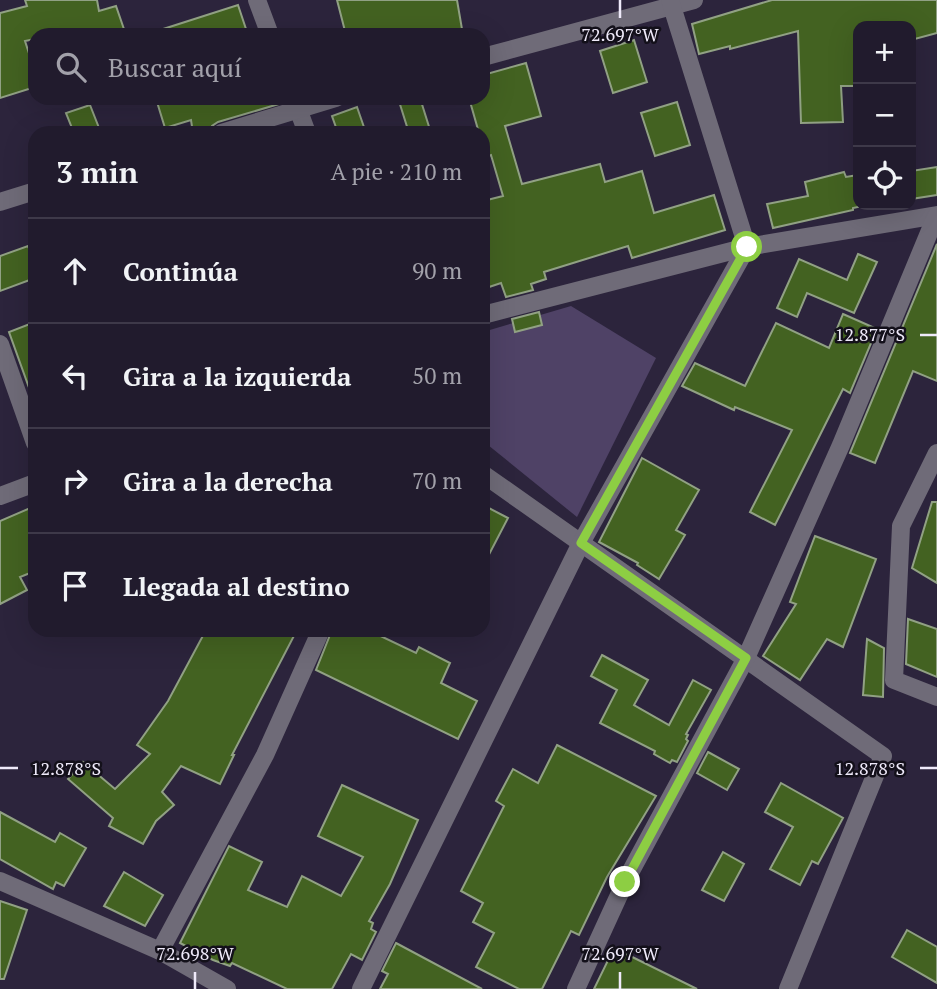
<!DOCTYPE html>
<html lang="es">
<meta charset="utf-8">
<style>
body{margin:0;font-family:"PT Serif",serif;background:#292435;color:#f1f3f6}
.controls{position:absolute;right:21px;top:21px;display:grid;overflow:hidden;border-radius:14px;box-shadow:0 7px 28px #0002}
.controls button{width:63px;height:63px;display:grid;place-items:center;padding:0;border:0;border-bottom:2px solid #3e3949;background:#211b2d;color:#f1f3f6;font:35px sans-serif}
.stop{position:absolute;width:21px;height:21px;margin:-16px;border:5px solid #8dce43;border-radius:50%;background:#fff}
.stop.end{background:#8dce43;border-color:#fff;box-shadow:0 2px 7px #0008}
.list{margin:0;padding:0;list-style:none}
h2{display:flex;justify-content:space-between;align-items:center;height:91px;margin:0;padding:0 28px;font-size:30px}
h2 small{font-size:23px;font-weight:400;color:#a2a1aa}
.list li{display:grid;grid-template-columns:46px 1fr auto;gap:21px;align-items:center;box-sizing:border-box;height:105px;padding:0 28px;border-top:2px solid #3e3949}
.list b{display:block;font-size:26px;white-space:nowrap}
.list em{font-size:23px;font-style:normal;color:#a2a1aa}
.icon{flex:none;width:38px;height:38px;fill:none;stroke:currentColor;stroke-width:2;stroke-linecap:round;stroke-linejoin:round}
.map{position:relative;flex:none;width:937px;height:989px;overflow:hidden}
.search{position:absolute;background:#211b2d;box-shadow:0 7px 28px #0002;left:28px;top:28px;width:462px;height:77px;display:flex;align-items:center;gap:18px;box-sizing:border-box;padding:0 24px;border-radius:21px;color:#a2a1aa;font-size:26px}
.panel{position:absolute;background:#211b2d;box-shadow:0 7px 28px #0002;left:28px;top:126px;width:462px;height:511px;border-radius:21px}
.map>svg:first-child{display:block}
.green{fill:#4f4266}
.building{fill:#436221;stroke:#91a184;stroke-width:2}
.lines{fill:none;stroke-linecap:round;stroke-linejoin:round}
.street{stroke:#6f6b78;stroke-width:18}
.route{stroke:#8dce43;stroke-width:9}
.ticks{fill:none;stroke:#efeafa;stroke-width:2.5}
.ticks-label{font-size:18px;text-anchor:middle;fill:#efeafa;stroke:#13101a;stroke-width:5;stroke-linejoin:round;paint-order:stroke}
</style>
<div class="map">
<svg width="937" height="989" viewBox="0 0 937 989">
<rect width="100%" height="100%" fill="#2c243c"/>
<!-- green -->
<polygon class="green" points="571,306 656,358 577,517 483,441 483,332"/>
<!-- building -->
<g class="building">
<polygon points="25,0 97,0 99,11 116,6 126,35 35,35 35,39 25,41 35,72 35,87 0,98 0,13 27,6"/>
<polygon points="337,0 457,0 463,35 346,35"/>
<polygon points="772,0 937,0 937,33 911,40 911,26 858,26 858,86 841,86 843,122 801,123 798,31 730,49 730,46 699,54 692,24"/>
<polygon points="238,5 248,35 158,35 157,31"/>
<polygon points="634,40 647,82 613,93 600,51"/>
<polygon points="526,63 541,116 505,126 522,184 600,164 605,182 642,171 654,213 714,195 725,230 632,258 628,246 544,272 546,279 531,284 533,290 506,297 501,283 483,289 483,201 503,196 491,155 486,157 483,133 479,133 469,98 483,98 483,75"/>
<polygon points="170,98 277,98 279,104 218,122 212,126 210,133 193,133 191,120 165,128 157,102"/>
<polygon points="398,98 420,98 431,133 409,133"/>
<polygon points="677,102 690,145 655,156 641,113"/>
<polygon points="90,105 101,133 74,133 66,113"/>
<polygon points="357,107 366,133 338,133 332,116"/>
<polygon points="937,167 937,195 911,199 911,171"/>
<polygon points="844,172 846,177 858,175 858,207 853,208 853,210 773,228 767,204 808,196 805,182"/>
<polygon points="937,244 937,381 913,371 875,463 850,453"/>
<polygon points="28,246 35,265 35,278 0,291 0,256"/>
<polygon points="858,254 877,262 854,313 807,293 797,317 777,308 799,259 847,280"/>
<polygon points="539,312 542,325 515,332 512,319"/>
<polygon points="843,314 877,329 850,393 843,389 775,525 750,512 792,430 735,407 734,410 682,386 695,363 745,386 776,323 829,348"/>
<polygon points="35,322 35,396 32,396 9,332"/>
<polygon points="642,458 699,490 676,530 685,535 659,579 637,565 638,563 599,542"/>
<polygon points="932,502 937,502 937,583 912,568"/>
<polygon points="483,505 508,518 483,566"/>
<polygon points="35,506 35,571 20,577 27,590 0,604 0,521"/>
<polygon points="815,536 876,559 843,647 827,639 800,680 763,656 796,604 790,602"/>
<polygon points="908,619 937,629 937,677 906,664"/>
<polygon points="206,630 297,630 232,755 234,755 220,784 181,766 162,792 174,805 156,821 143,844 109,826 113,818 68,779 83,762 115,789 150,754 137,745 168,701"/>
<polygon points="332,630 368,630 416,653 419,647 450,663 441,683 477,701 458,739 316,670"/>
<polygon points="867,639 884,648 883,697 863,695"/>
<polygon points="602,655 648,680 634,705 669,725 693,680 711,690 686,734 688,735 686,739 688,741 677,762 672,760 670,763 654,754 655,751 600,723 617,690 591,676"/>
<polygon points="557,745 656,796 607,877 579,935 571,931 542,989 519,989 476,967 494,933 473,922 483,903 461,891 504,806 496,801 513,769 538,783"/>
<polygon points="708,752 739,769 727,790 697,773"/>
<polygon points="781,783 843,818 818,864 812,861 800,885 770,869 793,827 765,812"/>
<polygon points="342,785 418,820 390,884 369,921 373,923 371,929 376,932 362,960 351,954 332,989 287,989 232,963 230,966 213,960 180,943 229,846 262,862 248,890 287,907 302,876 341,896 363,857 318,836"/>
<polygon points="0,812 55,842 60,833 86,848 64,886 56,882 53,889 0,859"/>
<polygon points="723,852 744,864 724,901 702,890"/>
<polygon points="124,872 163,895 145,926 104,906"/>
<polygon points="0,901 27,910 4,979 0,979"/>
<polygon points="907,930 937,947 937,983 892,957"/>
<polygon points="396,943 482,989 380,989 388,974 382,971"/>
<polygon points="614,948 697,989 594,989"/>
</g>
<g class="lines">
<!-- street -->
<g class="street">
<polyline points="257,0 270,35"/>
<polyline points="483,57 694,0"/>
<polyline points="294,98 307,133"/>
<polyline points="221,133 336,98"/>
<polyline points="0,202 35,191"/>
<polyline points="483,315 747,247 937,215"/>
<polyline points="0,344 35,443"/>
<polyline points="937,453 901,526 894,680 937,697"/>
<polyline points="483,474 883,756 788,989"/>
<polyline points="0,496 35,483"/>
<polyline points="0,881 160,951 227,989"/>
<polyline points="160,951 265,755 321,630"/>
<polyline points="361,989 581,543 747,247 670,0"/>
<polyline points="576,989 625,882 746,658 841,445 936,216"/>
</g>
</g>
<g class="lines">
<!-- route -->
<polyline class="route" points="625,882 746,658 581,543 747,247"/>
</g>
<!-- ticks -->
<path class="ticks" d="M620,0V18M920,335H937M0,768H18M920,768H937M195,972V989M620,972V989"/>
<g class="ticks-label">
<text x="620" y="41">72.697°W</text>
<text x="870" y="341">12.877°S</text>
<text x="66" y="775">12.878°S</text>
<text x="870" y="775">12.878°S</text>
<text x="195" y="960">72.698°W</text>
<text x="620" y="960">72.697°W</text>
</g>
</svg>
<div class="controls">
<button>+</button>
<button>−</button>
<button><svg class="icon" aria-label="locate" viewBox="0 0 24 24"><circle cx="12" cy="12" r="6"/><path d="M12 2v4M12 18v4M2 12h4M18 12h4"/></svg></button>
</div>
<div class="stop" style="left:747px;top:247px"></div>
<div class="stop end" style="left:625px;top:882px"></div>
<div class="search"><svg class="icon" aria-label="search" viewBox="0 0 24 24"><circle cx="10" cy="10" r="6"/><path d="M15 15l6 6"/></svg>Buscar aquí</div>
<section class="panel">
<h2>3 min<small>A pie · 210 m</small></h2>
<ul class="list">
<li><svg class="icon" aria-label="ahead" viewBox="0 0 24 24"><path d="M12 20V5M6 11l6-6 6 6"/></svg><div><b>Continúa</b></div><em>90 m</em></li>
<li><svg class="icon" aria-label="left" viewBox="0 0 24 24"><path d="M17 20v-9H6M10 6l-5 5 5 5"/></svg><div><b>Gira a la izquierda</b></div><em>50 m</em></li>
<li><svg class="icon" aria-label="right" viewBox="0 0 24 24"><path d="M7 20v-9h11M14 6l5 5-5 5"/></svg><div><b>Gira a la derecha</b></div><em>70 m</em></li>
<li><svg class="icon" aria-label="arrive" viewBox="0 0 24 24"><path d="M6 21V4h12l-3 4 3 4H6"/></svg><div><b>Llegada al destino</b></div></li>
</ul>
</section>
</div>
